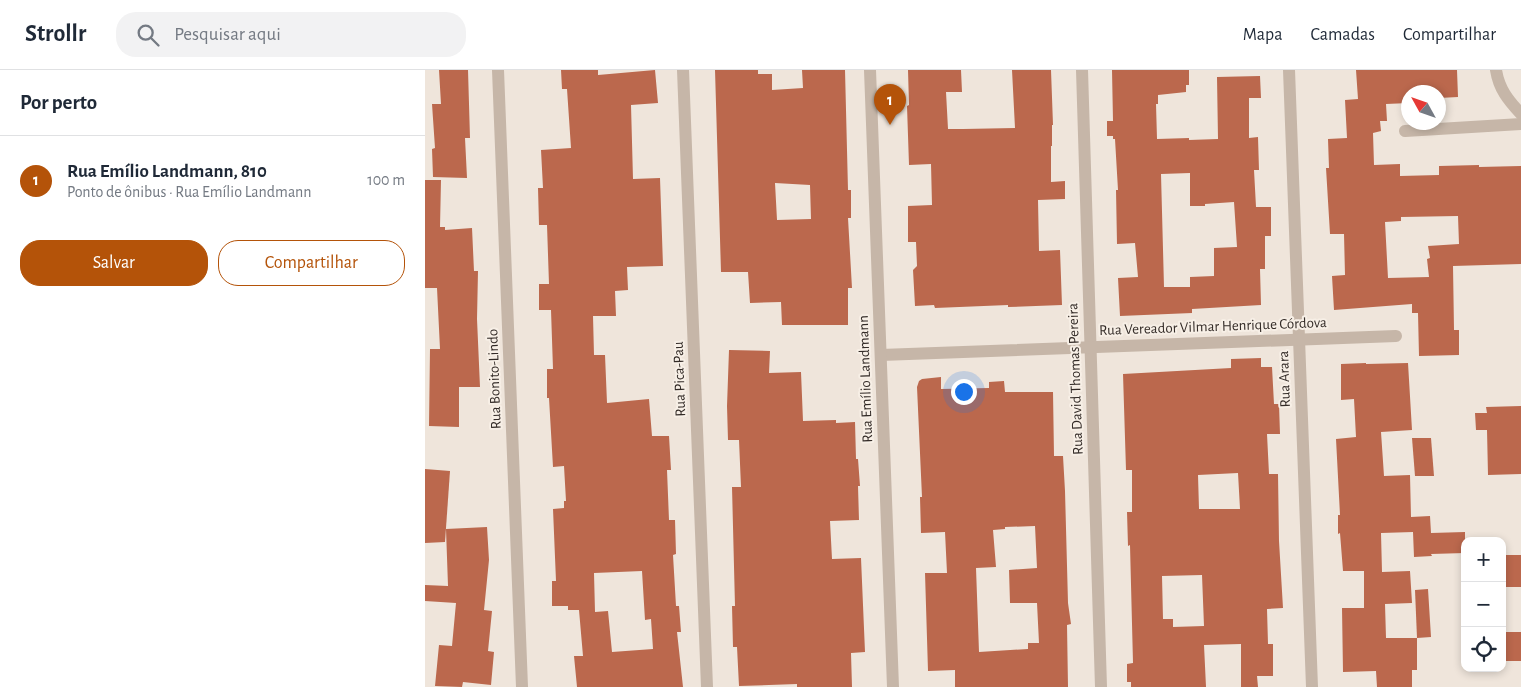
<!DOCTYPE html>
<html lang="pt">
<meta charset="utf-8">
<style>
body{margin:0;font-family:"Alegreya Sans",sans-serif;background:#f2f2f3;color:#1f2937}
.controls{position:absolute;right:15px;bottom:15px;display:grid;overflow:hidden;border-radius:10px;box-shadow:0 2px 8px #0003}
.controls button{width:45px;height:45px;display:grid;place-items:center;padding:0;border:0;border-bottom:1px solid #e0e1e3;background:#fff;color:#1f2937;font:25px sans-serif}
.compass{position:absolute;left:976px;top:15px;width:45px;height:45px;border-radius:50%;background:#fff;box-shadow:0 2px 8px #0003;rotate:310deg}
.you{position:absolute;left:538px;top:321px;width:18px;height:18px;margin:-12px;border:4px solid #fff;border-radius:50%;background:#1a73e8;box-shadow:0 0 0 8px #1a73e833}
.badge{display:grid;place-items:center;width:32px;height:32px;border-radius:50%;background:#b45309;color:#fff;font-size:16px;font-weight:700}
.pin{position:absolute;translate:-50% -41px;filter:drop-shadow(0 1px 2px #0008)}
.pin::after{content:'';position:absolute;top:26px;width:18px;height:15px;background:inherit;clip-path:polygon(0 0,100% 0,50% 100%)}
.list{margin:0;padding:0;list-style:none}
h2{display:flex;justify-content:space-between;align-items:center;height:65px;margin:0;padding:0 20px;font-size:21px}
h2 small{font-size:16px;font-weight:400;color:#747a83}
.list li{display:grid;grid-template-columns:32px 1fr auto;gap:15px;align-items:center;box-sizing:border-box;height:90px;padding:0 20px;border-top:1px solid #e0e1e3}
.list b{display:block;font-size:19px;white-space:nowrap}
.list p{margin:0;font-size:16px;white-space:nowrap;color:#747a83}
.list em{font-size:16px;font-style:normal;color:#747a83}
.actions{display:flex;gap:10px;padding:15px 20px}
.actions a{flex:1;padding:11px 0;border:1px solid #b45309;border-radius:20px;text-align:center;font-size:18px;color:#b45309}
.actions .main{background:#b45309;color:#fff}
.icon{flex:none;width:28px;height:28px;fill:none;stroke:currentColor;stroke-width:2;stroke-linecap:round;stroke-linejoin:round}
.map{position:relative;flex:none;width:1096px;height:617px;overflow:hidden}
header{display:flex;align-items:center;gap:30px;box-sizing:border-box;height:70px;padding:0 25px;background:#fff;border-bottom:1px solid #e0e1e3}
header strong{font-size:24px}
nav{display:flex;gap:28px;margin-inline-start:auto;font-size:18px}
.search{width:350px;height:45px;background:#f2f2f3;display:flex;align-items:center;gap:12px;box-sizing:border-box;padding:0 18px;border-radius:20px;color:#747a83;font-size:19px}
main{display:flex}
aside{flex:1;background:#fff}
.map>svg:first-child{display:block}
.building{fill:#bb684d;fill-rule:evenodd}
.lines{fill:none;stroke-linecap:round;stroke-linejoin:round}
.minor{stroke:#c6b6a8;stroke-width:12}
.tertiary{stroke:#c6b6a8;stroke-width:12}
.labels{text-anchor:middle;stroke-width:4;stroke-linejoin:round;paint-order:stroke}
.street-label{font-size:15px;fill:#332b27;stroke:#f7efe6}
</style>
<header>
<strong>Strollr</strong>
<div class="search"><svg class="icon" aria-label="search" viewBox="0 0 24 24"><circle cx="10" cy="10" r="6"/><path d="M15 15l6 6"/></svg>Pesquisar aqui</div>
<nav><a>Mapa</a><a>Camadas</a><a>Compartilhar</a></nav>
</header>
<main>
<aside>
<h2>Por perto<small></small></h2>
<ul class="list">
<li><span class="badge">1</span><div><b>Rua Emílio Landmann, 810</b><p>Ponto de ônibus · Rua Emílio Landmann</p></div><em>100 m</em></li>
</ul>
<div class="actions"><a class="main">Salvar</a><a>Compartilhar</a></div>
</aside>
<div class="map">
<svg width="1096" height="617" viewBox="0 0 1096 617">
<rect width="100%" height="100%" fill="#efe5db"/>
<!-- building -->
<g class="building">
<polygon points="14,0 43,0 45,68 40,68 42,108 8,107 7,79 10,78 7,34 16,34"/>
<path d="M136,0H173V5L230,0L233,33L206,35L208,109L235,108L238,196L202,197L203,220L190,221L191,246H168L169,285H180L182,333L224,329L227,366H244L246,400H242L244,450H250L251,484L248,485L251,536H254L256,562H252L258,617H152L149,586H158L154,540H143V536H127V511H131L128,439L139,438V431H141L139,396L128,397L124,328H122V299H128L126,240H114V214H124L122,155H114L113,118H118L116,80L146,78L142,19H137ZM217,501L220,550L226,549L228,579L187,582L183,541L170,542L169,503Z"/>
<path d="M290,0H333V4H347V20L378,18L377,0H420L423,120H426V148H423L427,218H423V255H357L356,232L325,233L323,202H296ZM350,113L385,115L386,149L352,150Z"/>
<polygon points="483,0 536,0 537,22 521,22 523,59 538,59 590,58 587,0 626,0 628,55 627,55 627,76 626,76 626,112 640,111 640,129 613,130 614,181 635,180 637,235 583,237 583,235 510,238 509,235 490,236 488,200 492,196 491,172 483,172 483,136 507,135 506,94 484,95 482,36 484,35"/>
<path d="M687,0H764V15H761V22L733,25V34H731L732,69L764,68V70L793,69L792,7L835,6L836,28H824V68L833,67L834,100H829L831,137H846V166H840V199H835L836,235L767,239V243L695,246L693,208L713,207L710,173L692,174L691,120H693L690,69H688V66H682V51H688ZM765,103V136H780V134L809,132L812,177L789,178V206L765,207V217H739L736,104Z"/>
<path d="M931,0H1032L1033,27L1014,28V22H984V33L961,34L962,51H955L956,61L948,63L949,95L975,94V106L1014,105V96L1054,95V97L1096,96V194L1028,196L1029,260H1034V285L994,286L993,243H987V234L909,240L907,206L920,205L919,164H905L901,98H904L903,69L922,68L920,30L933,29ZM1033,146L1034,174L1003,176L1005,188L1002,189L1004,207L963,208L960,152L976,151V147Z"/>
<polygon points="0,110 16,110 15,157 20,157 20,160 47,158 49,201 53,201 52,249 55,317 34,317 34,357 4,356 5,279 15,279 12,218 0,218"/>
<polygon points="304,280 345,281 344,303 376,302 378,351 411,350 411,353 430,352 431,389 433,389 435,416 433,416 434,450 405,451 407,489 436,488 440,582 426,583 427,617 372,617 372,614 314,616 312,577 308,577 307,536 310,536 307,417 316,417 314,370 303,370 302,336"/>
<path d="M836,288V297H847L849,334H854L855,364H842L844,404H853L854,471L858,538L842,539L843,574H848V606H832L833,617H816V574L779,575L781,617H706V612H702V594L708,593L705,475L703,476L702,442H707V400H701L698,304L806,298V289ZM813,403L815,439H774L773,405ZM777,505L779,556L748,557V549H738L737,506Z"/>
<polygon points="941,293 941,294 983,293 987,360 956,362 959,406 985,405 986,447 1005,446 1006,463 1040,462 1040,483 1006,484 1007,486 989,487 988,462 956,463 957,502 985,501 987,533 960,534 961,568 992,568 992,600 987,600 987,617 952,617 951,601 918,602 917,538 939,538 939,501 918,501 915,463 913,464 913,445 915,445 911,369 931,367 929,329 916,330 916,294"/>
<path d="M516,307V319L564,318V312L579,311L580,322H628L629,386H638L640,421L643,533L646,554L642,555L643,617H530V600L503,601L500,503H522L520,462L496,463L495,427H497L492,317L494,311L497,309ZM610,456L612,498L584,500L585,533H612L614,573H603V579L554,582L551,498L571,497L568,460L580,459V457Z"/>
<polygon points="1096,336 1096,404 1063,405 1062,360 1051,360 1050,343 1062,343 1061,337"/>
<polygon points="987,368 1006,368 1009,406 990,406"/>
<polygon points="0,399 25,401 20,472 0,473"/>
<polygon points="62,457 64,490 59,540 67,541 63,581 69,582 66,615 38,612 37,617 10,616 14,575 27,576 31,533 0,531 0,515 23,516 21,459"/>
<rect x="1077" y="485" width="19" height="32"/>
<polygon points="1003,519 1006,567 992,568 990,520"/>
<rect x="1077" y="562" width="19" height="29"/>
</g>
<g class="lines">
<!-- minor -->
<g class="minor">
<polyline points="73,0 97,617"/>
<polyline points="258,0 282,617"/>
<polyline points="657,0 676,617"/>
<polyline points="864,0 887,617"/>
<polyline points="980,61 1096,54"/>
<polyline points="456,285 971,266"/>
</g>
<!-- tertiary -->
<g class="tertiary">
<polyline points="445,0 468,617"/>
<path d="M1071,0C1074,19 1083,30 1096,44"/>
</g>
</g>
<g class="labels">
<!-- street labels -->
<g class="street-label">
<text transform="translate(788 256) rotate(-2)" y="5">Rua Vereador Vilmar Henrique Córdova</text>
<text transform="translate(69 309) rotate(-92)" y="5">Rua Bonito-Lindo</text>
<text transform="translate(254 309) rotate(-92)" y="5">Rua Pica-Pau</text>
<text transform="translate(440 309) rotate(-92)" y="5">Rua Emílio Landmann</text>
<text transform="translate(650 309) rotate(-92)" y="5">Rua David Thomas Pereira</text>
<text transform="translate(859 309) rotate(-92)" y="5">Rua Arara</text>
</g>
</g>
</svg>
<div class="controls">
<button>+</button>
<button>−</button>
<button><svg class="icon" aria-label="locate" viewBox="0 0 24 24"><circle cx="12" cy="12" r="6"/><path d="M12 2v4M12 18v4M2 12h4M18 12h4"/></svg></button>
</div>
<svg class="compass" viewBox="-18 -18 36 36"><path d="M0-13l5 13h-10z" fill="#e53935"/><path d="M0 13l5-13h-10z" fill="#747a83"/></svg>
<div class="you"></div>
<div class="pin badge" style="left:465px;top:55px">1</div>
</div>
</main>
